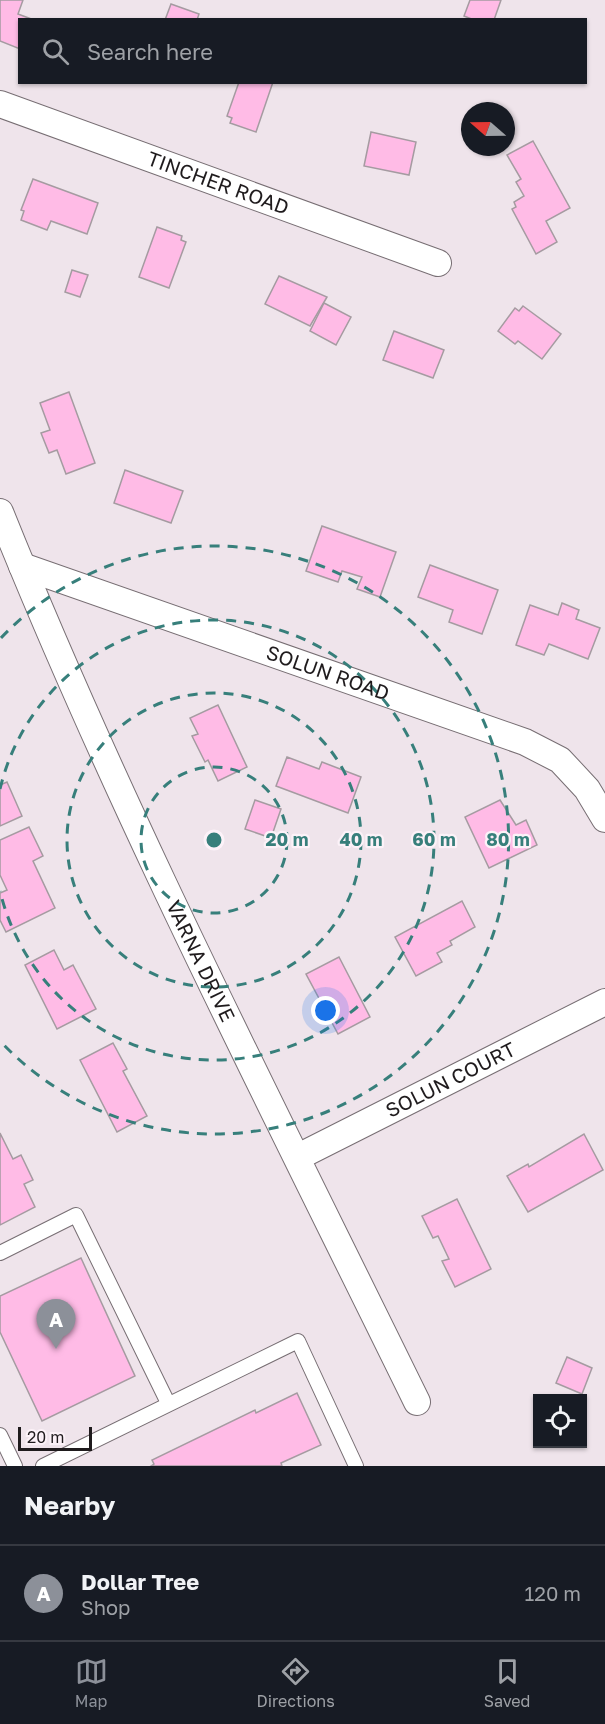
<!DOCTYPE html>
<style>
body{margin:0;font-family:"Golos Text",sans-serif;background:#20242c;color:#f1f3f6}
.controls{position:absolute;right:18px;bottom:18px;display:grid;overflow:hidden;border-radius:0px;box-shadow:0 2px 4px #0004}
.controls button{width:54px;height:54px;display:grid;place-items:center;padding:0;border:0;border-bottom:2px solid #363941;background:#171b24;color:#f1f3f6;font:30px sans-serif}
.compass{position:absolute;left:461px;top:102px;width:54px;height:54px;border-radius:50%;background:#171b24;box-shadow:0 2px 4px #0004;rotate:290deg}
.scale{position:absolute;left:18px;bottom:15px;width:74px;box-sizing:border-box;padding-left:6px;border:3px solid #1f1b1d;border-top:0;font-size:16px;line-height:21px;white-space:nowrap;color:#1f1b1d;-webkit-text-stroke:4px #fcf2f8;paint-order:stroke}
.you{position:absolute;left:326px;top:1011px;width:21px;height:21px;margin:-15px;border:4px solid #fff;border-radius:50%;background:#1a73e8;box-shadow:0 0 0 9px #1a73e833}
.badge{display:grid;place-items:center;width:39px;height:39px;border-radius:50%;background:#8c9099;color:#fff;font-size:20px;font-weight:700}
.pin{position:absolute;translate:-50% -50px;filter:drop-shadow(0 2px 3px #0008)}
.pin::after{content:'';position:absolute;top:32px;width:21px;height:18px;background:inherit;clip-path:polygon(0 0,100% 0,50% 100%)}
.list{margin:0;padding:0;list-style:none}
h2{display:flex;justify-content:space-between;align-items:center;height:78px;margin:0;padding:0 24px;font-size:26px}
h2 small{font-size:20px;font-weight:400;color:#9ea1a6}
.list li{display:grid;grid-template-columns:39px 1fr auto;gap:18px;align-items:center;box-sizing:border-box;height:96px;padding:0 24px;border-top:2px solid #363941}
.list b{display:block;font-size:22px;white-space:nowrap}
.list p{margin:0;font-size:20px;white-space:nowrap;color:#9ea1a6}
.list em{font-size:20px;font-style:normal;color:#9ea1a6}
.icon{flex:none;width:33px;height:33px;fill:none;stroke:currentColor;stroke-width:2;stroke-linecap:round;stroke-linejoin:round}
.map{position:relative;flex:none;width:605px;height:1466px;overflow:hidden}
.search{position:absolute;background:#171b24;box-shadow:0 2px 4px #0004;left:18px;right:18px;top:18px;height:66px;display:flex;align-items:center;gap:15px;box-sizing:border-box;padding:0 21px;border-radius:0px;color:#9ea1a6;font-size:22px}
.sheet{height:174px;background:#171b24}
nav{display:flex;justify-content:space-around;align-items:center;box-sizing:border-box;height:84px;border-top:2px solid #363941;background:#171b24;font-size:16px;color:#9ea1a6}
nav a{display:grid;justify-items:center;gap:3px}
nav .on{color:#8c9099}
.map>svg:first-child{display:block}
.building{fill:#ffbbe6;stroke:#a59ba1;stroke-width:1.5}
.lines{fill:none;stroke-linecap:round;stroke-linejoin:round}
.lane-casing{stroke:#776e73;stroke-width:16}
.street-casing{stroke:#776e73;stroke-width:28}
.lane{stroke:#fff;stroke-width:14}
.street{stroke:#fff;stroke-width:26}
.ring{fill:none;stroke:#377f7b;stroke-width:3;stroke-dasharray:10 8}
.labels{text-anchor:middle;stroke-width:4.5;stroke-linejoin:round;paint-order:stroke}
.street-label{font-size:20px;fill:#1f1b1d;stroke:#fcf2f8}
.centre{fill:#377f7b;stroke:#fcf2f8;stroke-width:3}
.ring-label{font-size:18px;text-anchor:middle;font-weight:bold;fill:#377f7b;stroke:#fcf2f8;stroke-width:4.5;stroke-linejoin:round;paint-order:stroke}
</style>
<div class="map">
<svg width="605" height="1466" viewBox="0 0 605 1466">
<rect width="100%" height="100%" fill="#efe4eb"/>
<!-- building -->
<g class="building">
<polygon points="0,0 23,0 18,14 34,20 20,20 20,49 0,41"/>
<polygon points="470,0 501,0 494,20 474,20 464,16"/>
<polygon points="171,4 199,14 197,20 165,20"/>
<polygon points="239,82 273,82 256,132 230,123 232,118 227,116"/>
<polygon points="371,132 416,142 409,175 364,166"/>
<polygon points="533,141 570,208 546,221 557,242 536,254 512,209 516,207 514,202 524,196 516,182 521,179 507,155"/>
<polygon points="33,179 98,203 87,234 51,221 47,230 21,220 24,211 21,210"/>
<polygon points="157,227 182,236 181,240 186,242 169,288 139,277"/>
<polygon points="72,270 88,275 80,297 65,292"/>
<polygon points="279,276 327,297 310,326 265,304"/>
<polygon points="324,303 351,317 336,345 310,331"/>
<polygon points="523,306 561,334 542,359 518,341 515,344 498,331 515,308 519,311"/>
<polygon points="394,331 444,350 433,378 383,360"/>
<polygon points="69,392 95,463 66,474 57,450 49,453 41,433 50,430 40,403"/>
<polygon points="125,470 183,491 171,523 114,503"/>
<polygon points="322,526 396,552 380,597 357,589 362,577 342,571 338,582 306,571"/>
<polygon points="430,565 498,590 482,634 449,622 453,610 418,597"/>
<polygon points="562,603 579,610 576,619 600,628 588,659 549,644 544,655 516,645 530,605 558,615"/>
<polygon points="218,705 247,767 218,781 208,760 205,762 192,736 198,734 190,718"/>
<polygon points="287,757 319,769 322,762 361,777 348,813 276,786"/>
<polygon points="7,782 22,816 0,826 0,785"/>
<polygon points="255,800 281,809 271,838 245,829"/>
<polygon points="500,800 516,825 526,820 537,845 489,868 465,817"/>
<polygon points="29,827 43,856 33,861 55,908 6,932 0,920 0,893 7,890 0,875 0,840"/>
<polygon points="462,901 475,927 450,941 452,945 437,953 442,962 416,976 395,937"/>
<polygon points="54,950 64,970 73,965 96,1009 57,1029 25,965"/>
<polygon points="339,957 370,1017 338,1034 306,974"/>
<polygon points="113,1043 127,1069 123,1071 147,1116 117,1132 80,1060"/>
<polygon points="0,1133 13,1159 21,1155 33,1180 24,1184 35,1207 0,1225"/>
<polygon points="584,1134 603,1170 528,1212 507,1176 528,1164 529,1167"/>
<polygon points="457,1199 491,1269 455,1287 442,1261 449,1259 438,1236 433,1238 422,1216"/>
<polygon points="81,1258 135,1376 42,1421 0,1332 0,1296"/>
<polygon points="567,1357 592,1368 582,1394 556,1383"/>
<polygon points="297,1393 321,1445 281,1463 282,1466 151,1466 154,1464 152,1460 255,1410 256,1413"/>
</g>
<g class="lines">
<!-- lane casing -->
<g class="lane-casing">
<g id="lane">
<polyline points="0,1253 76,1215 168,1403"/>
<polyline points="0,1435 15,1466"/>
<polyline points="43,1466 298,1341 356,1466"/>
</g>
</g>
<!-- street casing -->
<g class="street-casing">
<g id="street">
<path id="s1" d="M0,104L438,263"/>
<path id="s2" d="M0,512C122,816 273,1108 417,1402"/>
<path id="s3" d="M22,566L525,742L560,760L587,789L605,819"/>
<path id="s4" d="M298,1157L605,1002"/>
</g>
</g>
<!-- lane -->
<use href="#lane" class="lane"/>
<!-- street -->
<use href="#street" class="street"/>
</g>
<!-- distance rings -->
<g class="ring">
<circle cx="214" cy="840" r="73"/>
<circle cx="214" cy="840" r="147"/>
<path d="M0 789A220 220 0 1 1 0 891"/>
<path d="M1 638A294 294 0 1 1 1 1042"/>
</g>
<g class="labels">
<!-- street labels -->
<g class="street-label">
<text dy="7" stroke="none"><textPath href="#s1" startOffset="232">TINCHER ROAD</textPath></text>
<text dy="7" stroke="none"><textPath href="#s3" startOffset="324">SOLUN ROAD</textPath></text>
<text dy="7" stroke="none"><textPath href="#s2" startOffset="492">VARNA DRIVE</textPath></text>
<text dy="7" stroke="none"><textPath href="#s4" startOffset="171">SOLUN COURT</textPath></text>
</g>
</g>
<circle cx="214" cy="840" r="9" class="centre"/>
<g class="ring-label">
<text x="287" y="846">20 m</text>
<text x="361" y="846">40 m</text>
<text x="434" y="846">60 m</text>
<text x="508" y="846">80 m</text>
</g>
</svg>
<div class="controls">
<button><svg class="icon" aria-label="locate" viewBox="0 0 24 24"><circle cx="12" cy="12" r="6"/><path d="M12 2v4M12 18v4M2 12h4M18 12h4"/></svg></button>
</div>
<svg class="compass" viewBox="-18 -18 36 36"><path d="M0-13l5 13h-10z" fill="#e53935"/><path d="M0 13l5-13h-10z" fill="#9ea1a6"/></svg>
<div class="scale">20 m</div>
<div class="you"></div>
<div class="pin badge" style="left:56px;top:1349px">A</div>
<div class="search"><svg class="icon" aria-label="search" viewBox="0 0 24 24"><circle cx="10" cy="10" r="6"/><path d="M15 15l6 6"/></svg>Search here</div>
</div>
<section class="sheet">
<h2>Nearby<small></small></h2>
<ul class="list">
<li><span class="badge">A</span><div><b>Dollar Tree</b><p>Shop</p></div><em>120 m</em></li>
</ul>
</section>
<nav>
<a class="on"><svg class="icon" aria-label="map" viewBox="0 0 24 24"><path d="M3 6l6-2 6 2 6-2v14l-6 2-6-2-6 2zM9 4v14M15 6v14"/></svg>Map</a>
<a><svg class="icon" aria-label="directions" viewBox="0 0 24 24"><path d="M12 3l9 9-9 9-9-9zM9 14v-3h6M13 9l2 2-2 2"/></svg>Directions</a>
<a><svg class="icon" aria-label="saved" viewBox="0 0 24 24"><path d="M7 4h10v16l-5-4-5 4z"/></svg>Saved</a>
</nav>
